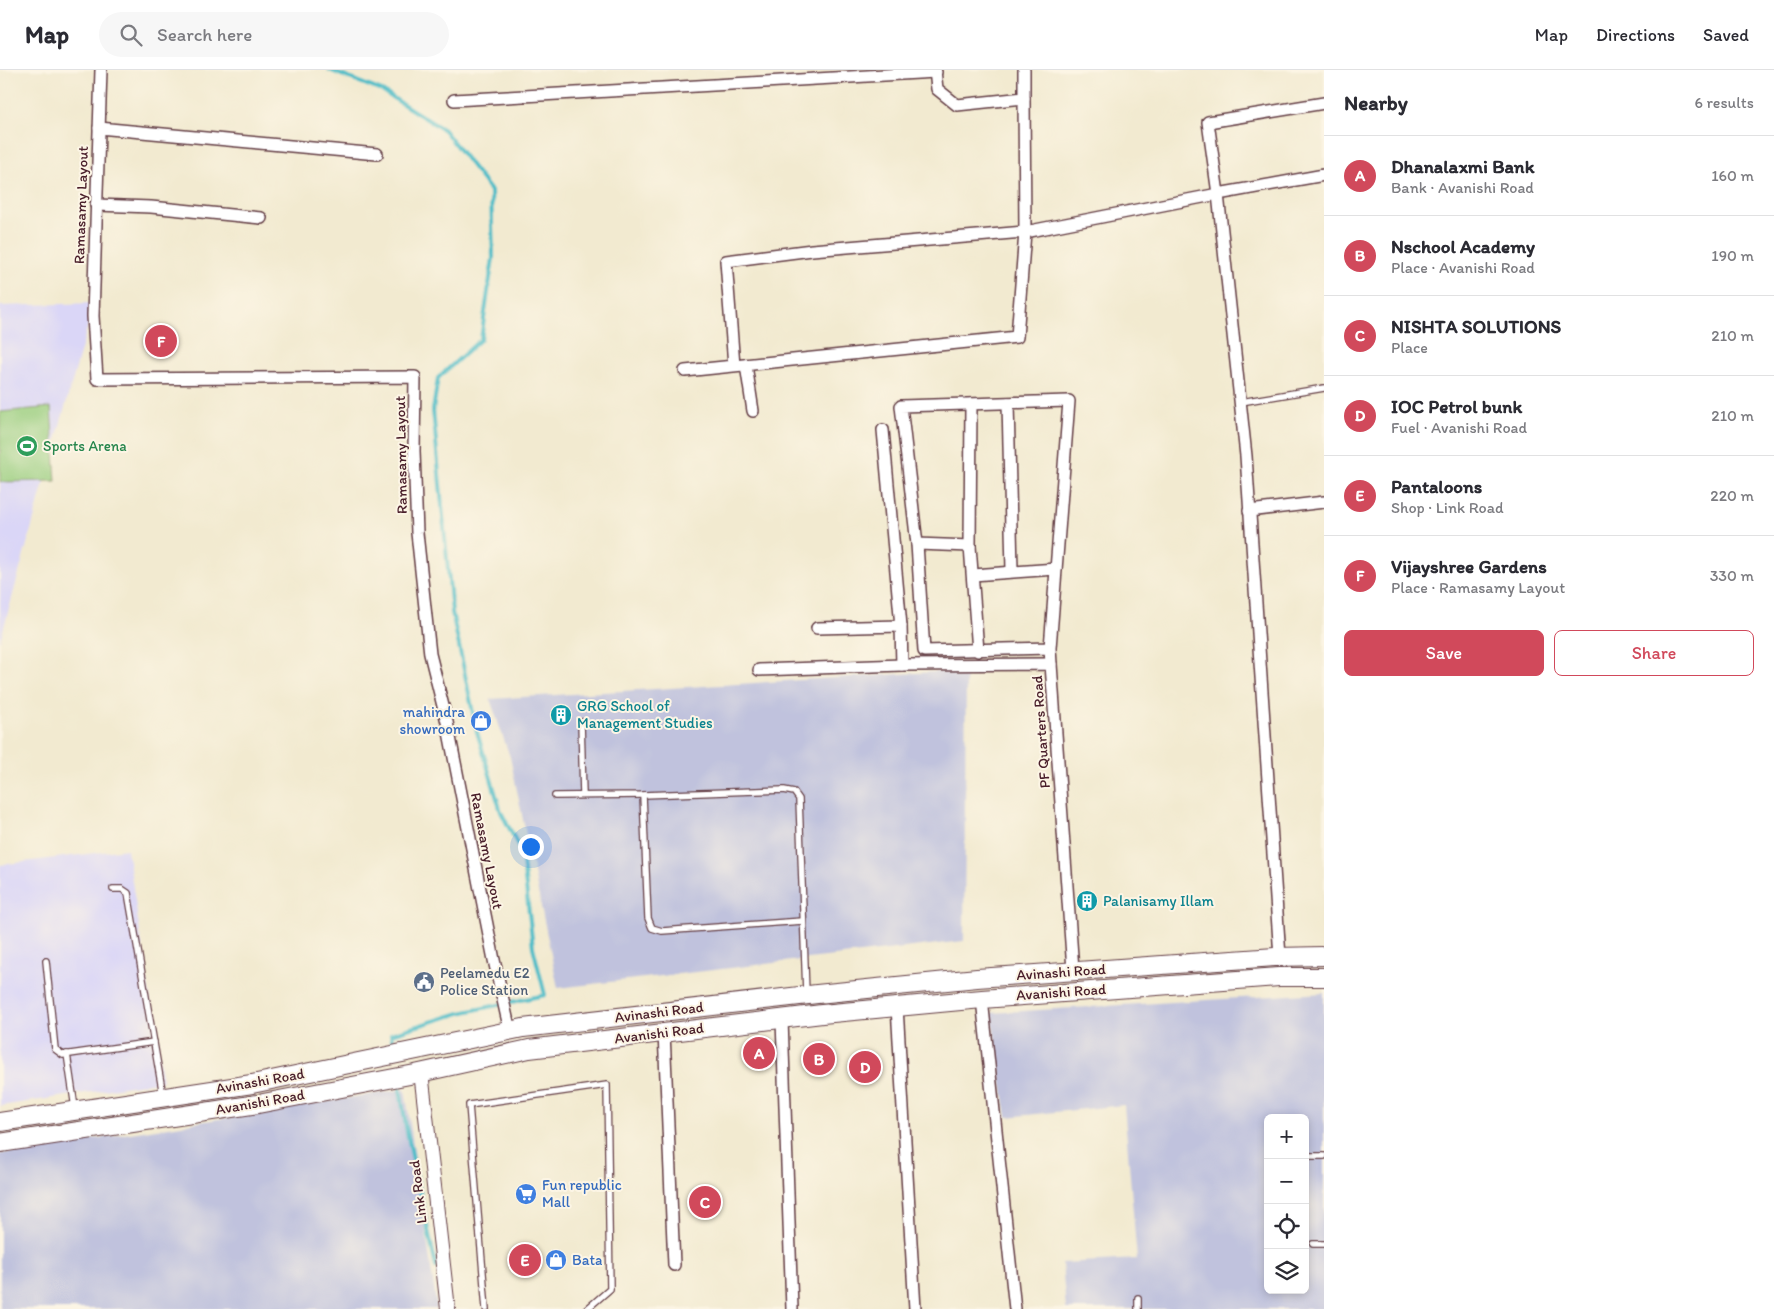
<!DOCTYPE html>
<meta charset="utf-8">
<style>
body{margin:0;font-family:Itim,sans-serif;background:#f7f7f7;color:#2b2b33}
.controls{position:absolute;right:15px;bottom:15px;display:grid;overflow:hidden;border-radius:8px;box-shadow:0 2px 8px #0003}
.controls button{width:45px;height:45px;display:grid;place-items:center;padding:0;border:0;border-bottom:1px solid #e1e1e2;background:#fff;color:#2b2b33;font:25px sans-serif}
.you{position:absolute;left:530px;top:776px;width:18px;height:18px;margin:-12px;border:4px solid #fff;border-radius:50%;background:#1a73e8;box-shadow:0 0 0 8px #1a73e833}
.badge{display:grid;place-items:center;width:32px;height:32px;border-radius:50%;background:#d1495b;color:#fff;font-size:16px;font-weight:700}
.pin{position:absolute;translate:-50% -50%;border:2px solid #fff;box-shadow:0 1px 5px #0006}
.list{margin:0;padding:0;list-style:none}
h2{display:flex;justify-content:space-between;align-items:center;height:65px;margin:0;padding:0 20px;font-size:21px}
h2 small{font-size:16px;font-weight:400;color:#7c7c81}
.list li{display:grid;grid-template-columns:32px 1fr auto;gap:15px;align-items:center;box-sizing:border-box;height:80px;padding:0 20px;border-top:1px solid #e1e1e2}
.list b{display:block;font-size:19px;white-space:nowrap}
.list p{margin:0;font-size:16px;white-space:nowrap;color:#7c7c81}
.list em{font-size:16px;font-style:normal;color:#7c7c81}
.actions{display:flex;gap:10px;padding:15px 20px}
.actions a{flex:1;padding:11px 0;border:1px solid #d1495b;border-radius:8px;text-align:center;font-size:18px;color:#d1495b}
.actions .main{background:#d1495b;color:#fff}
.icon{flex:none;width:28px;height:28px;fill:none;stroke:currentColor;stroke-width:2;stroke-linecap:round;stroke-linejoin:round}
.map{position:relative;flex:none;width:1324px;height:1239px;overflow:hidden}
header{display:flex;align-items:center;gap:30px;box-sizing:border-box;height:70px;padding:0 25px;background:#fff;border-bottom:1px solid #e1e1e2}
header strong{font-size:24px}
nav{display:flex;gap:28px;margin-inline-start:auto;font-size:18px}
.search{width:350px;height:45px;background:#f7f7f7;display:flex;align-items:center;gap:12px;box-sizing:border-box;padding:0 18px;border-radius:28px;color:#7c7c81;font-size:19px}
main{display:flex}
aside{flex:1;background:#fff}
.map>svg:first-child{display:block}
.built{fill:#dad6f7}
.industrial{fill:#c0c2dd;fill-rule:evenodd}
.green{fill:#9ace7f;stroke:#727655}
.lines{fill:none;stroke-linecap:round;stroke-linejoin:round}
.stream{stroke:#50bdc8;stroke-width:4}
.service-casing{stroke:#633d44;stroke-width:8}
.minor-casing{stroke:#633d44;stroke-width:14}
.tertiary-casing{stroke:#633d44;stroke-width:16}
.primary-casing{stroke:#633d44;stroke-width:20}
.service{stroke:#fff;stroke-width:5.5}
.minor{stroke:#fff;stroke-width:11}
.tertiary{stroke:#fff;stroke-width:14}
.primary{stroke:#fff;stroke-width:18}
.labels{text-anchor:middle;stroke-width:4;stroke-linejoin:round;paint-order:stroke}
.street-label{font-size:15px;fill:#4a1f2b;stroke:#fcf5e5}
.leisure-label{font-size:15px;fill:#27864d;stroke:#fcf5e5;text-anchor:start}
.culture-label{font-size:15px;fill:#0d838f;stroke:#fcf5e5;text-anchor:start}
.shop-label{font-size:15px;fill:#366cbe;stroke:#fcf5e5;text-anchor:start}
.service-label{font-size:15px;fill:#4e5e75;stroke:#fcf5e5;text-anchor:start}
</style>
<header>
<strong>Map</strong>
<div class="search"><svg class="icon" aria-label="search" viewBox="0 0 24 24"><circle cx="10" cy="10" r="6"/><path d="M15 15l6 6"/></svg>Search here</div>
<nav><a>Map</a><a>Directions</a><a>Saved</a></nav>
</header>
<main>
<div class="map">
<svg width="1324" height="1239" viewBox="0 0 1324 1239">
<rect width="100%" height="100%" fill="#fcf5e5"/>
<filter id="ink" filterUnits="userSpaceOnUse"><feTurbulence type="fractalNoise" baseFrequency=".02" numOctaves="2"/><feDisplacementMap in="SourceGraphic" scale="10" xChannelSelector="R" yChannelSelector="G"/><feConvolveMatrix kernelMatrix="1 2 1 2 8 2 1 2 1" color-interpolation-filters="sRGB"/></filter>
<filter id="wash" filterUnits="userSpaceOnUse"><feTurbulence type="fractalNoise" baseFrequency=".0096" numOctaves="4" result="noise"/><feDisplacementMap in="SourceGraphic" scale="20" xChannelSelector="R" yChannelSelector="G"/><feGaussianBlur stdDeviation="1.12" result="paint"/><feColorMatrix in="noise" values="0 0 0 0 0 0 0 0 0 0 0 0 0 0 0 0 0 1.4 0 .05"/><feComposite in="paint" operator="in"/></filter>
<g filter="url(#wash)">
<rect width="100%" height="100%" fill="#f2ead0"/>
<!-- built -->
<g class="built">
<polygon points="94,233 0,571 0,236"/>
<polygon points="127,779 163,1011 0,1036 0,795"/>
</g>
<!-- industrial -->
<g class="industrial">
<polygon points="966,600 964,871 558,918 510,687 490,629"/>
<path d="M1324,923V1239H1066L1062,1193L1137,1189L1124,1035L1007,1047L991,943ZM1268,1048H1305V1220H1268Z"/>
<polygon points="405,1019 437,1239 0,1239 0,1084"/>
</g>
<!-- green -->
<polygon class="green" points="51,337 56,411 0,412 0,342"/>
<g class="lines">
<!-- stream -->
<g class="stream">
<polyline points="329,0 382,21 444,60 491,121 493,188 481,269 438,308 433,340 452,542 477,662 501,742 522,783 533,877 545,925 460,943 391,964 394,981"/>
<polyline points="399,1013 406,1057 436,1197"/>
</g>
</g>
</g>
<g filter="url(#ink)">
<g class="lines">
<!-- service casing -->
<g class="service-casing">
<g id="service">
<polyline points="1241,332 1324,318"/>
<polyline points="581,652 583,725"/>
<polyline points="643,725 648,848 652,858 662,861 803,851"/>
<polyline points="555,726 643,725 784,720 794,722 799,729 806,923"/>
<polyline points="113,819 122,819 128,823 163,1025"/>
<polyline points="46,891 55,979 63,985 154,972"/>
<polyline points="67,984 75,1038"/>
<polyline points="1307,1086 1324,1086"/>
<polyline points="1313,1174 1324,1174"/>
<polyline points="1138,1228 1138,1239"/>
<polyline points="486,1239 469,1035 607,1015 610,1219 587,1239"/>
</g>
</g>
<!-- minor casing -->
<g class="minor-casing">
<g id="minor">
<polyline points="101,0 93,246 97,309 415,307 414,381 417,463 430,584 447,652 494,890 510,961"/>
<polyline points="935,0 937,19 957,35 1024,28 1025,162 1218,124 1246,386 1280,887"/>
<polyline points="1024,28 1024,0"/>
<polyline points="454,30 936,2"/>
<polyline points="1324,33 1208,52 1218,124 1324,105"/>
<polyline points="99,58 377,84"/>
<polyline points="96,135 151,137 261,148"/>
<polyline points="746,295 753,341"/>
<polyline points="685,301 1017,267 1025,162 812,180 726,191 734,296"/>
<polyline points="1008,333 1012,500"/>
<polyline points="971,334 970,476 978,581"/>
<polyline points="883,360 901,556 902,595"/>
<polyline points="1249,441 1324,432"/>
<polyline points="917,474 970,476"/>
<polyline points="973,505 1056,499"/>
<polyline points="817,558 901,556"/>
<polyline points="1050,578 924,581 917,474 901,336 1069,331 1050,578 1051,594"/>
<polyline points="759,600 902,595 1051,594 1073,900"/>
<polyline points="982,929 1015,1239"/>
<polyline points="897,937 915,1239"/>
<polyline points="782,950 792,1239"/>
<polyline points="664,962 674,1195"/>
</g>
</g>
<!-- tertiary casing -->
<g class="tertiary-casing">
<polyline id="tertiary" points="421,1002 448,1239"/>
</g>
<!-- primary casing -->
<g class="primary-casing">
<g id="primary">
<polyline points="0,1052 252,1014 523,958 817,924 977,908 1275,887 1324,886"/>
<polyline points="0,1073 258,1034 415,1004 529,979 822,944 982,929 1279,907 1324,907"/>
</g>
</g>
<!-- service -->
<use href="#service" class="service"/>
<!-- minor -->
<use href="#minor" class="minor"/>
<!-- tertiary -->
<use href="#tertiary" class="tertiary"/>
<!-- primary -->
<use href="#primary" class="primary"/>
</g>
</g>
<!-- icons -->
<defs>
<g id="stadium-disc" transform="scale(1.125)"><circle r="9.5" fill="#2e9e5b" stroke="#fcf5e5"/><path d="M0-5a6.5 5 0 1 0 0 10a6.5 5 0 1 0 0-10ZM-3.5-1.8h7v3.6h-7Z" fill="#fff"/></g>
<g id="building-disc" transform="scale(1.125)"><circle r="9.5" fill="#0f9aa8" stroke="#fcf5e5"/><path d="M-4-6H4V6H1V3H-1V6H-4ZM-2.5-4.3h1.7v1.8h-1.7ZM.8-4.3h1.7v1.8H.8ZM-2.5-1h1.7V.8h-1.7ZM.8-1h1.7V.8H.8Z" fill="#fff"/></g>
<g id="shop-disc" transform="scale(1.125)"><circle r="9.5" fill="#3f7fe0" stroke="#fcf5e5"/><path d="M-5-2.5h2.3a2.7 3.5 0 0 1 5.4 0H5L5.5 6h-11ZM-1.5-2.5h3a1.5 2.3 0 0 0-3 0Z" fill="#fff"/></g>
<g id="civic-disc" transform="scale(1.125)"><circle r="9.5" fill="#5c6f8a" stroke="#fcf5e5"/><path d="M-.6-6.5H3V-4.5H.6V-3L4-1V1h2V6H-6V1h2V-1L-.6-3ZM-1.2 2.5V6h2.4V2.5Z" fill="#fff"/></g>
<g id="supermarket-disc" transform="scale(1.125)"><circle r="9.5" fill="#3f7fe0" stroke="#fcf5e5"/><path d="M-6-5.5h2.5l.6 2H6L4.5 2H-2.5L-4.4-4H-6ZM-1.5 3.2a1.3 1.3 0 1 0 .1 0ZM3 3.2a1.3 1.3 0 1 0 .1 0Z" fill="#fff"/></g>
</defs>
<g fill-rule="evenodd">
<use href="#stadium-disc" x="27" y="376"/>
<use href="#building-disc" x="561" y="645"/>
<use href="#shop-disc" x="481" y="651"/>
<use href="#building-disc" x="1087" y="831"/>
<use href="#civic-disc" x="424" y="912"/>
<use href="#supermarket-disc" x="526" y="1124"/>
<use href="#shop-disc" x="556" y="1190"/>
</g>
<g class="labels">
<!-- street labels -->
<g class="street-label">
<text transform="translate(81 135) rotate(-88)" y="5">Ramasamy Layout</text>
<text transform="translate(401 385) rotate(-91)" y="5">Ramasamy Layout</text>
<text transform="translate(1041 662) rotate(-94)" y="5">PF Quarters Road</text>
<text transform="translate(487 781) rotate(79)" y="5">Ramasamy Layout</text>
<text transform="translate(1061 902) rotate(-4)" y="5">Avinashi Road</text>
<text transform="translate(1061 922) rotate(-4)" y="5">Avanishi Road</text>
<text transform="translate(659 942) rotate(-7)" y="5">Avinashi Road</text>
<text transform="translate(659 963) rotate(-7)" y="5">Avanishi Road</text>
<text transform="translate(260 1011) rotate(-10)" y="5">Avinashi Road</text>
<text transform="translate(260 1032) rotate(-10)" y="5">Avanishi Road</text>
<text transform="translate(418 1122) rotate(-97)" y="5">Link Road</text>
</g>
<!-- leisure labels -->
<g class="leisure-label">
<text x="43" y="381">Sports Arena</text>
</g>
<!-- culture labels -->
<g class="culture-label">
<text x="577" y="641">GRG School of<tspan x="577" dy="17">Management Studies</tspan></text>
<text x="1103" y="836">Palanisamy Illam</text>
</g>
<!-- shop labels -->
<g class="shop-label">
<text x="465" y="647" text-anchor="end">mahindra<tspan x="465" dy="17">showroom</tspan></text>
<text x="542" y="1120">Fun republic<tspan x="542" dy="17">Mall</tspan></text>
<text x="572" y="1195">Bata</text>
</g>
<!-- service labels -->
<g class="service-label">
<text x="440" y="908">Peelamedu E2<tspan x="440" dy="17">Police Station</tspan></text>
</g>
</g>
</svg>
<div class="controls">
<button>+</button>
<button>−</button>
<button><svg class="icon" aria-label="locate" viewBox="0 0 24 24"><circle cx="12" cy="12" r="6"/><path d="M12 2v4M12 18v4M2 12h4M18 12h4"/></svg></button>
<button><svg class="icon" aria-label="layers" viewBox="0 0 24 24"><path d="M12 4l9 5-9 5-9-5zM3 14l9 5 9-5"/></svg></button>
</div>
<div class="you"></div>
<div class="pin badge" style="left:759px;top:983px">A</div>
<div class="pin badge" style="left:819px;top:989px">B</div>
<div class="pin badge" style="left:705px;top:1132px">C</div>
<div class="pin badge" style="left:865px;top:997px">D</div>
<div class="pin badge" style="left:525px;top:1190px">E</div>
<div class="pin badge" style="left:161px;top:271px">F</div>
</div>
<aside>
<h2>Nearby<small>6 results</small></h2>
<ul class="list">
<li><span class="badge">A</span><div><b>Dhanalaxmi Bank</b><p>Bank · Avanishi Road</p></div><em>160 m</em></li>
<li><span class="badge">B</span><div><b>Nschool Academy</b><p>Place · Avanishi Road</p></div><em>190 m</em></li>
<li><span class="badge">C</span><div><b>NISHTA SOLUTIONS</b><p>Place</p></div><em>210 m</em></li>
<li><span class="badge">D</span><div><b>IOC Petrol bunk</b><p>Fuel · Avanishi Road</p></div><em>210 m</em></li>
<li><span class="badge">E</span><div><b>Pantaloons</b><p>Shop · Link Road</p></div><em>220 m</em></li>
<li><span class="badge">F</span><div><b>Vijayshree Gardens</b><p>Place · Ramasamy Layout</p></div><em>330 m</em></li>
</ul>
<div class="actions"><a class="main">Save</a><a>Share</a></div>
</aside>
</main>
